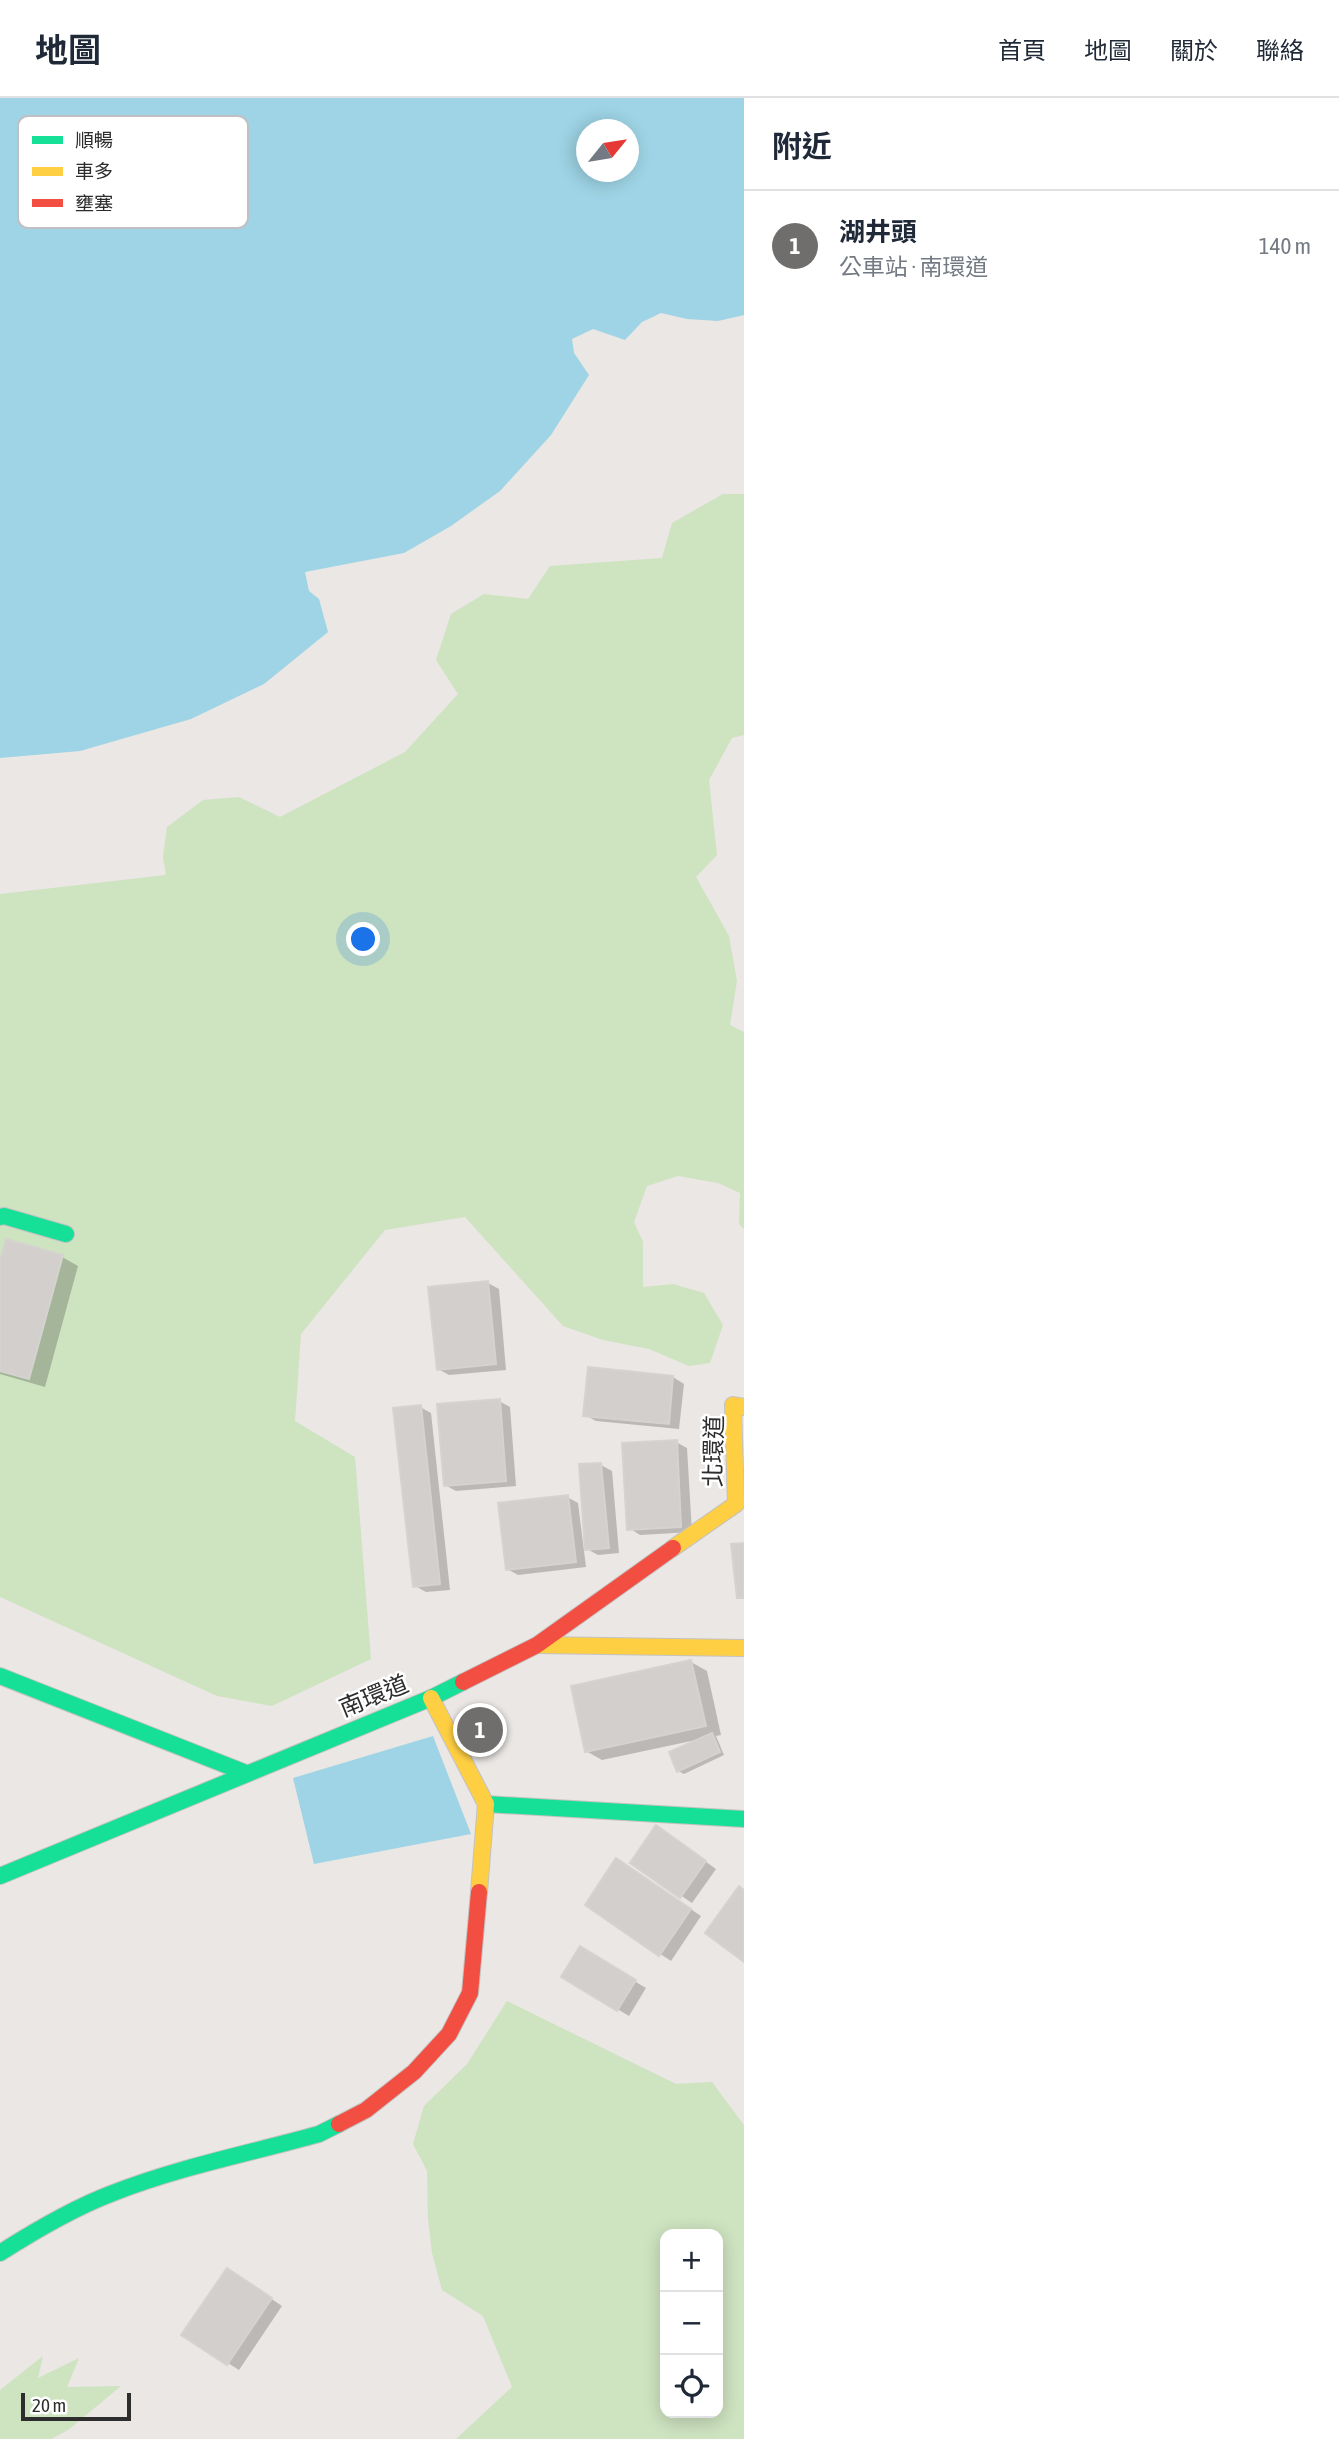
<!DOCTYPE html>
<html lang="zh-TW">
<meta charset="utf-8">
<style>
body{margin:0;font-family:"Asap Condensed","Noto Sans TC",sans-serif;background:#f2f2f3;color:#1f2937}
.controls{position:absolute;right:21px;bottom:21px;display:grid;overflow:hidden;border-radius:14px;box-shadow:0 4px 18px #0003}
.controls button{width:63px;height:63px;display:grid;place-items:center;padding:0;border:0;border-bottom:2px solid #e0e1e3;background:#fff;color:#1f2937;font:35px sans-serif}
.compass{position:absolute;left:576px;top:21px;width:63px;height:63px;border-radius:50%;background:#fff;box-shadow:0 4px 18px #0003;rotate:60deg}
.scale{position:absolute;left:21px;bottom:18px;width:110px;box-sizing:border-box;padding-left:7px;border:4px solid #2d2d2d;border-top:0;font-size:19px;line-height:24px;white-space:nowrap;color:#2d2d2d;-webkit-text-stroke:5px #fff;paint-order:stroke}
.you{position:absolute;left:364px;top:842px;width:24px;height:24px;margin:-18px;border:5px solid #fff;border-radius:50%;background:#1a73e8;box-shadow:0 0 0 10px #1a73e833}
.badge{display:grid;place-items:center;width:46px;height:46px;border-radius:50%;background:#6f6e6d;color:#fff;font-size:23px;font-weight:700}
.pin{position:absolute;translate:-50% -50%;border:4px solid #fff;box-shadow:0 2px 7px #0006}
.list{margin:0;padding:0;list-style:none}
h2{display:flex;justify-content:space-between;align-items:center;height:91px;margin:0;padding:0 28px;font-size:30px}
h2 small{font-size:23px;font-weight:400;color:#747a83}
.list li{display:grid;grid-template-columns:46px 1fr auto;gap:21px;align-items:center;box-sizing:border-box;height:112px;padding:0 28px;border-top:2px solid #e0e1e3}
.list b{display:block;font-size:26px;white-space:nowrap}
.list p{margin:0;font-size:23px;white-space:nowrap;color:#747a83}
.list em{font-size:23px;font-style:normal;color:#747a83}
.icon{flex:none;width:38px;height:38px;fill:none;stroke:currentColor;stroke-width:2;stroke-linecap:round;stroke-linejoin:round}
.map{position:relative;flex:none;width:744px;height:2341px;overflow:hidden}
header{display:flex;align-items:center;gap:42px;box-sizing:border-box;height:98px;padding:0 35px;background:#fff;border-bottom:2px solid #e0e1e3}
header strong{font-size:33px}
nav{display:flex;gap:38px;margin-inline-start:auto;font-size:24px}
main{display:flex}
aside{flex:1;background:#fff}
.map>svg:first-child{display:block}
.green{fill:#cee3c0;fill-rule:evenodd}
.water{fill:#9ed4e5;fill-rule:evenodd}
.shadow{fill:#0003}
.building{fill:#d2cfcd;stroke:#d5d3d0;stroke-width:2}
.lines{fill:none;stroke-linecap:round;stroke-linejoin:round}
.fast-casing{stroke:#c3c2c2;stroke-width:18}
.slow-casing{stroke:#c3c2c2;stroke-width:18}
.jam-casing{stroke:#c3c2c2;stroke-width:18}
.fast{stroke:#16e098;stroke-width:16}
.slow{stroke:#ffcf43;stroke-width:16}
.jam{stroke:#f24e42;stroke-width:16}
.labels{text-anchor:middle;stroke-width:5;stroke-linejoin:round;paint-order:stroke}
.street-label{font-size:24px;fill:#2d2d2d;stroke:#fff}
.key{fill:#fff;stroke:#c0c0c0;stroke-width:2}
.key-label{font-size:19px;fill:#2d2d2d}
</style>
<header>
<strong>地圖</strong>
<nav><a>首頁</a><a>地圖</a><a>關於</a><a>聯絡</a></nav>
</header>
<main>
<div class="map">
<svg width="744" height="2341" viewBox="0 0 744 2341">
<rect width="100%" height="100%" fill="#eae7e4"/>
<!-- green -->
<g class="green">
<polygon points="723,396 744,396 744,637 732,640 709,682 717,757 696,779 729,838 737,883 730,927 744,934 744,1131 739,1126 740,1095 718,1085 678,1078 647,1088 634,1124 643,1144 643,1189 673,1186 704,1195 723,1227 710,1265 689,1268 649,1251 603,1242 563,1228 465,1119 385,1132 301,1236 295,1323 355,1359 371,1561 272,1608 217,1598 0,1499 0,796 166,777 163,759 167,729 203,702 239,699 280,719 405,654 458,596 436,562 451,516 484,496 528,501 550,468 662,460 672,425"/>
<path d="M507,1903L676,1986L712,1984L744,2027V2341H456L512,2289L483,2218L442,2192L432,2155L428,2121L427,2073L413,2046L424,2008L467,1966ZM718,2136V2315H665V2136Z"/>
<polygon points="43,2258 38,2280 79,2260 67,2289 121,2288 68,2332 51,2341 0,2341 0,2292"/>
</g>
<!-- water -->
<g class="water">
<path d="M0,0H744V217L718,223L687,221L661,215L642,224L625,242L593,231L572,241L574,255L589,277L551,337L500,393L451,428L404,455L305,474L309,493L319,501L328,534L264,586L191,621L80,653L0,660ZM586,32H628V74H586Z"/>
<polygon points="433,1638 471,1736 314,1766 293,1680"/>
</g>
<!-- shadow -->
<g class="shadow">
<polygon points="62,1159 78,1168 45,1289 0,1276 0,1168"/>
<polygon points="488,1185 499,1191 506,1272 449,1277 438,1271"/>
<polygon points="673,1279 684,1286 679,1331 596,1323 585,1317"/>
<polygon points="499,1303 510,1309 516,1388 456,1393 445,1387"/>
<polygon points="420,1309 431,1315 450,1492 426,1494 415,1488"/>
<polygon points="676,1344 687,1350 692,1434 640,1437 629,1430"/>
<polygon points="601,1367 612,1373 619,1455 598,1457 587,1451"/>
<polygon points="567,1399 578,1405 586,1469 518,1477 507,1471"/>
<polygon points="691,1564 707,1573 721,1637 716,1638 724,1657 684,1676 678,1673 696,1642 602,1662 586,1653"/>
<polygon points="667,1736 716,1771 692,1805 632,1764"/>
<polygon points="627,1768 701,1818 671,1863 587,1807"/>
<polygon points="580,1851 646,1890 629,1918 563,1879"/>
<polygon points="238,2178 282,2208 239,2272 184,2237"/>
</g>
<!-- building -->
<g class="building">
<polygon points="6,1141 63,1157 29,1281 0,1273 0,1162"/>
<polygon points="488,1183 496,1266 437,1272 428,1189"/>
<polygon points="588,1269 673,1278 669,1326 583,1318"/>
<polygon points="500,1301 506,1383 444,1388 437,1306"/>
<polygon points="421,1307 440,1486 413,1489 393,1310"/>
<polygon points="677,1342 681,1429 627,1432 622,1345"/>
<polygon points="601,1365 609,1450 585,1452 579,1366"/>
<polygon points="568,1397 576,1464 506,1472 498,1405"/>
<polygon points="744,1445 744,1500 737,1500 731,1446"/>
<polygon points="691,1562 706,1628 585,1654 571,1588"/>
<polygon points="712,1635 720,1654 677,1674 669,1654"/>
<polygon points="656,1727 706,1763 680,1800 630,1765"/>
<polygon points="616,1760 691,1811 659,1858 585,1807"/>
<polygon points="739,1788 744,1792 744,1864 705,1835"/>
<polygon points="580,1848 636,1882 617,1913 561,1879"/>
<polygon points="227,2170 272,2200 227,2267 181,2237"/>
</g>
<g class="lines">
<!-- fast casing -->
<g class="fast-casing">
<g id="fast">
<polyline points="0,1119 4,1118 66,1136"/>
<polyline points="0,1578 246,1675"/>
<polyline points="486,1706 744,1721"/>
<polyline points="0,1778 431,1600 463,1584"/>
<path d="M0,2155C36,2132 73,2110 113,2095C179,2069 251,2055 319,2036L339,2026"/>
</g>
</g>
<!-- slow casing -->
<g class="slow-casing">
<g id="slow">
<polyline points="673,1450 736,1406 733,1307 744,1309"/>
<polyline points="537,1547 744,1550"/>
<polyline points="431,1600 486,1706 479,1794"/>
</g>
</g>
<!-- jam casing -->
<g class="jam-casing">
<g id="jam">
<polyline points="463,1584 537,1547 673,1450"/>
<polyline points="339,2026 366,2012 414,1974 449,1936 470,1895 479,1794"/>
</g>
</g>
<!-- fast -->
<use href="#fast" class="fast"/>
<!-- slow -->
<use href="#slow" class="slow"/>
<!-- jam -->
<use href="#jam" class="jam"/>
</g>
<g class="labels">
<!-- street labels -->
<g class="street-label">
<text transform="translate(714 1353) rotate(-89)" y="8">北環道</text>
<text transform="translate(374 1598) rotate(-22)" y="8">南環道</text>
</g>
</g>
<!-- legend -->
<rect x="18" y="18" width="230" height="112" rx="10" class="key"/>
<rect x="32" y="38" width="31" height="8" fill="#16e098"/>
<rect x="32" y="69" width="31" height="9" fill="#ffcf43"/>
<rect x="32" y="101" width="31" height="8" fill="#f24e42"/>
<g class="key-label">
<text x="75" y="49">順暢</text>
<text x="75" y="80">車多</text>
<text x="75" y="112">壅塞</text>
</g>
</svg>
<div class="controls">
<button>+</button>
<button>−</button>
<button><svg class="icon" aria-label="locate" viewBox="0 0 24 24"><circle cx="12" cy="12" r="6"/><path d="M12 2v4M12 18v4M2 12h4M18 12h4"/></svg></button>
</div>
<svg class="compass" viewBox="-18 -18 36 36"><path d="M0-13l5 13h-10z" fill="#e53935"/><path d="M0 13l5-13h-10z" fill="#747a83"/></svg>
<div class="scale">20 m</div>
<div class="you"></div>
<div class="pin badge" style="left:480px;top:1632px">1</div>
</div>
<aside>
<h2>附近<small></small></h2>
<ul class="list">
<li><span class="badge">1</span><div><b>湖井頭</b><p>公車站 · 南環道</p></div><em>140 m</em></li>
</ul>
</aside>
</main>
